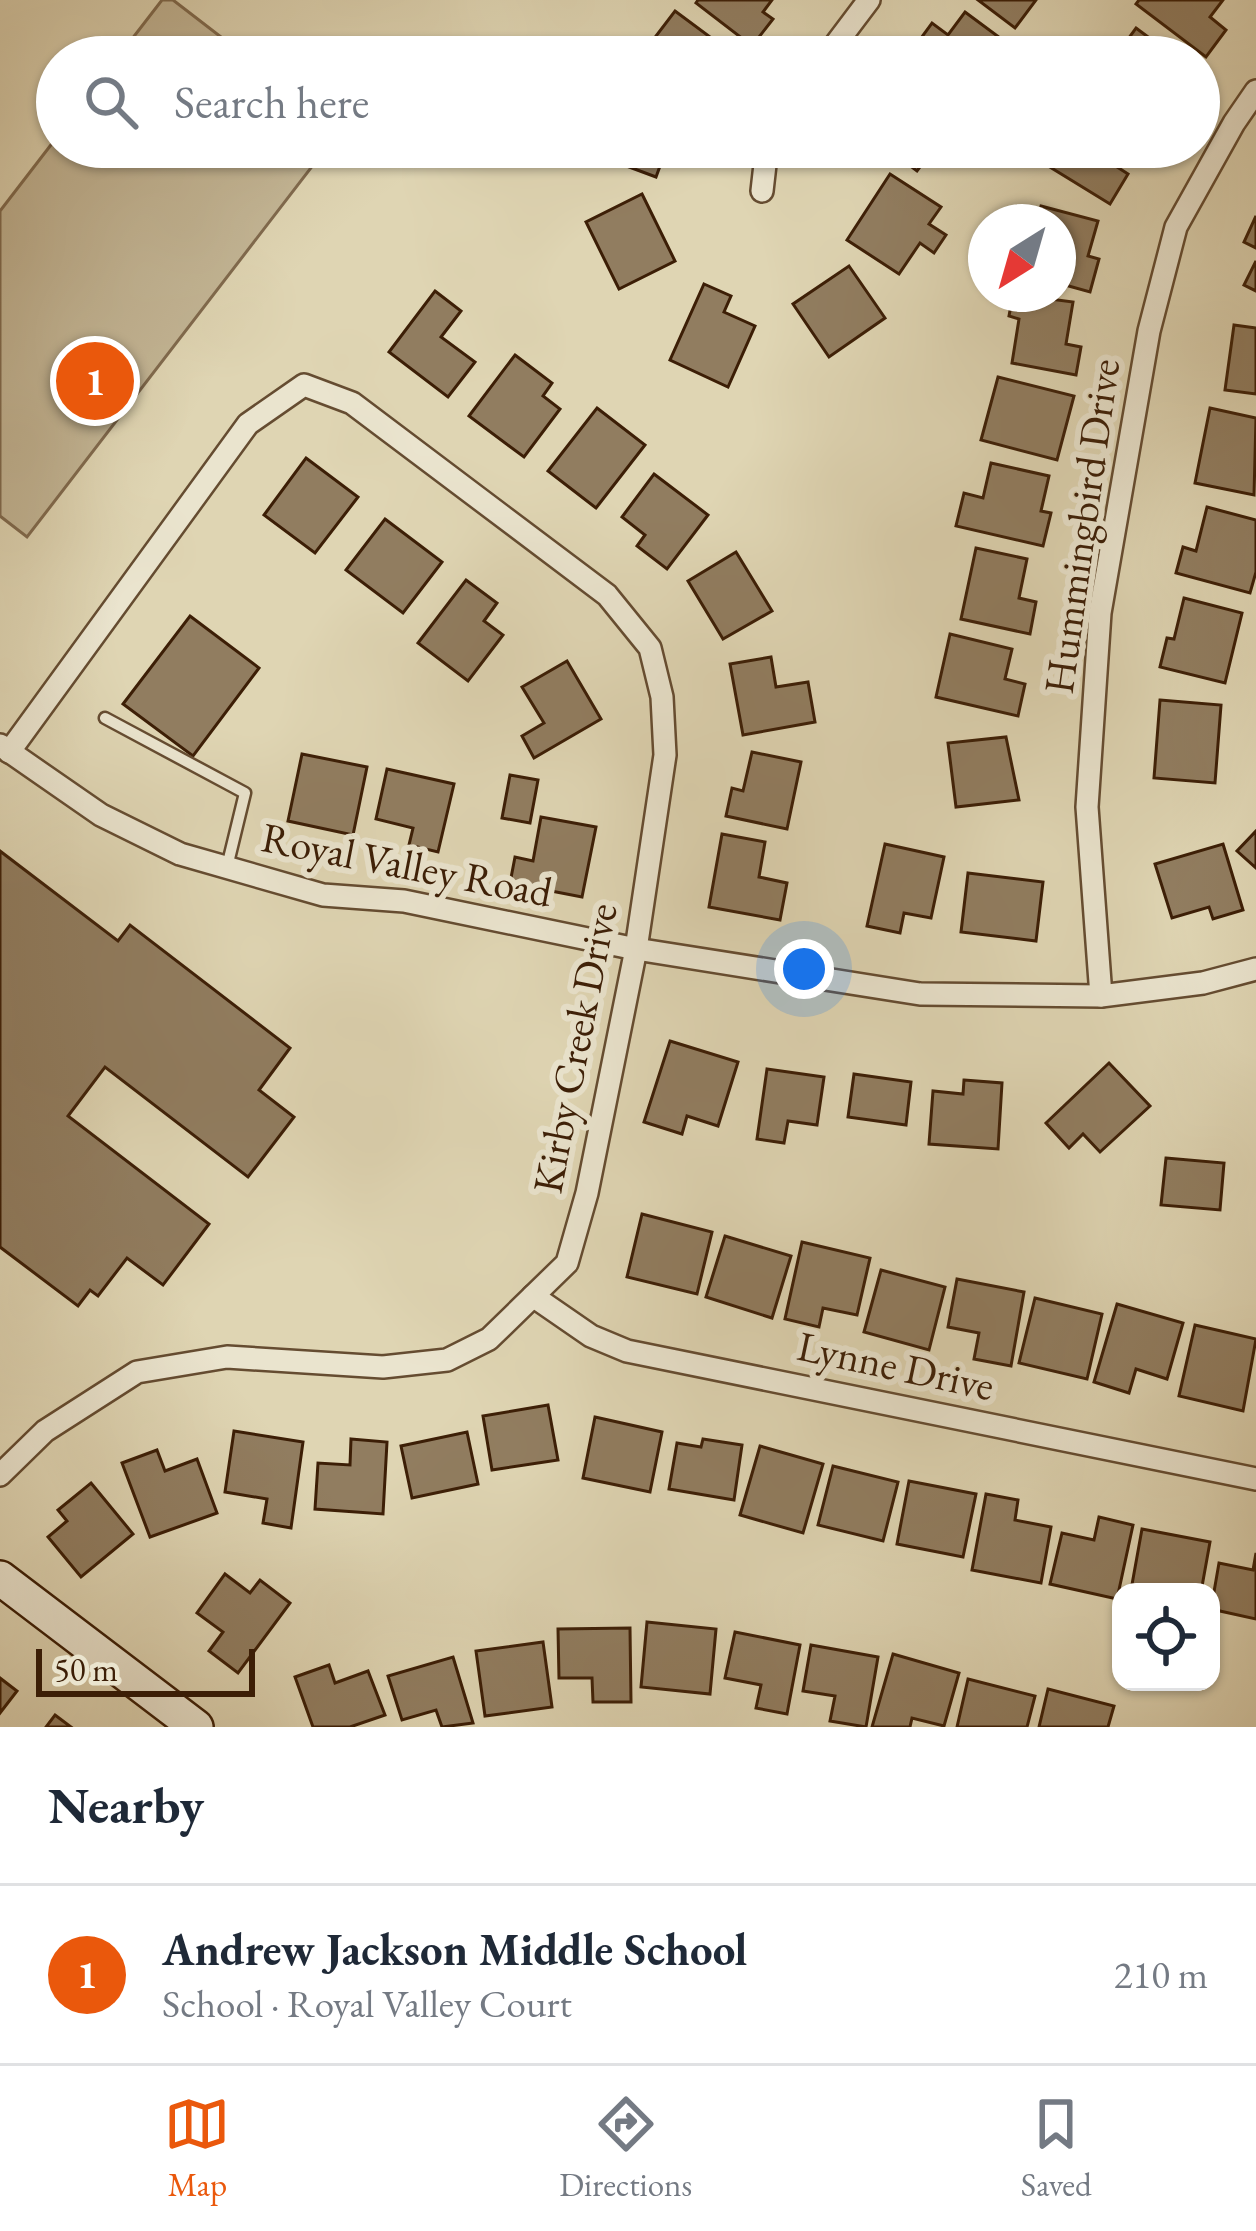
<!DOCTYPE html>
<meta charset="utf-8">
<style>
body{margin:0;font-family:"EB Garamond",serif;background:#f6f6f7;color:#1f2937}
.controls{position:absolute;right:36px;bottom:36px;display:grid;overflow:hidden;border-radius:24px;box-shadow:0 3px 9px #0004}
.controls button{width:108px;height:108px;display:grid;place-items:center;padding:0;border:0;border-bottom:3px solid #e0e1e3;background:#fff;color:#1f2937;font:60px sans-serif}
.compass{position:absolute;left:968px;top:204px;width:108px;height:108px;border-radius:50%;background:#fff;box-shadow:0 3px 9px #0004;rotate:217deg}
.scale{position:absolute;left:36px;bottom:30px;width:219px;box-sizing:border-box;padding-left:12px;border:6px solid #3c1e06;border-top:0;font-size:33px;line-height:42px;white-space:nowrap;color:#3c1e06;-webkit-text-stroke:9px #eae4ce;paint-order:stroke}
.you{position:absolute;left:804px;top:969px;width:42px;height:42px;margin:-30px;border:9px solid #fff;border-radius:50%;background:#1a73e8;box-shadow:0 0 0 18px #1a73e833}
.badge{display:grid;place-items:center;width:78px;height:78px;border-radius:50%;background:#ea580c;color:#fff;font-size:39px;font-weight:700}
.pin{position:absolute;translate:-50% -50%;border:6px solid #fff;box-shadow:0 3px 12px #0006}
.list{margin:0;padding:0;list-style:none}
h2{display:flex;justify-content:space-between;align-items:center;height:156px;margin:0;padding:0 48px;font-size:51px}
h2 small{font-size:39px;font-weight:400;color:#747a83}
.list li{display:grid;grid-template-columns:78px 1fr auto;gap:36px;align-items:center;box-sizing:border-box;height:180px;padding:0 48px;border-top:3px solid #e0e1e3}
.list b{display:block;font-size:45px;white-space:nowrap}
.list p{margin:0;font-size:39px;white-space:nowrap;color:#747a83}
.list em{font-size:39px;font-style:normal;color:#747a83}
.icon{flex:none;width:66px;height:66px;fill:none;stroke:currentColor;stroke-width:2;stroke-linecap:round;stroke-linejoin:round}
.map{position:relative;flex:none;width:1256px;height:1727px;overflow:hidden}
.search{position:absolute;background:#fff;box-shadow:0 3px 9px #0004;left:36px;right:36px;top:36px;height:132px;display:flex;align-items:center;gap:30px;box-sizing:border-box;padding:0 42px;border-radius:66px;color:#747a83;font-size:45px}
.sheet{height:336px;background:#fff}
nav{display:flex;justify-content:space-around;align-items:center;box-sizing:border-box;height:168px;border-top:3px solid #e0e1e3;background:#fff;font-size:33px;color:#747a83}
nav a{display:grid;justify-items:center;gap:6px}
nav .on{color:#ea580c}
.map>svg:first-child{display:block}
.green{fill:#c3b696;stroke:#806a4e;stroke-width:3}
.building{fill:#917d60;stroke:#3c1e06;stroke-width:3}
.lines{fill:none;stroke-linecap:round;stroke-linejoin:round}
.lane-casing{stroke:#654c31;stroke-width:15}
.street-casing{stroke:#654c31;stroke-width:26}
.secondary-casing{stroke:#3c1e06;stroke-width:38}
.lane{stroke:#eae4ce;stroke-width:10}
.street{stroke:#eae4ce;stroke-width:21}
.secondary{stroke:#eae4ce;stroke-width:33}
.labels{text-anchor:middle;stroke-width:12;stroke-linejoin:round;paint-order:stroke}
.street-label{font-size:42px;fill:#3c1e06;stroke:#eae4ce}
</style>
<div class="map">
<svg width="1256" height="1727" viewBox="0 0 1256 1727">
<rect width="100%" height="100%" fill="#dfd5b3"/>
<filter id="stains"><feTurbulence type="fractalNoise" baseFrequency=".00167" numOctaves="4"/><feColorMatrix values="0 0 0 0 .2 0 0 0 0 .09 0 0 0 0 .02 0 0 0 .5 -.17"/></filter>
<radialGradient id="worn" r=".72"><stop offset=".6" stop-color="#630" stop-opacity="0"/><stop offset="1" stop-color="#630" stop-opacity=".3"/></radialGradient>
<!-- green -->
<g class="green">
<polygon points="162,0 173,0 247,57 118,57"/>
<polygon points="57,137 57,147 327,147 27,537 0,516 0,211"/>
</g>
<!-- building -->
<g class="building">
<polygon points="698,0 772,0 763,12 773,19 752,46 696,3"/>
<polygon points="978,0 1036,0 1015,28"/>
<polygon points="1139,0 1223,0 1210,17 1226,30 1206,57 1136,4"/>
<polygon points="675,11 733,54 731,57 640,57"/>
<polygon points="965,12 1015,49 1009,57 916,57 910,53 932,23 948,35"/>
<polygon points="1136,28 1175,57 1115,57"/>
<polygon points="600,147 667,147 656,177 597,155"/>
<polygon points="885,147 935,147 917,171"/>
<polygon points="1056,147 1121,147 1111,163 1128,174 1110,204 1045,164"/>
<polygon points="890,174 941,207 929,224 946,235 934,253 920,243 899,274 847,240"/>
<polygon points="642,194 675,261 619,289 586,222"/>
<polygon points="1041,206 1098,221 1088,256 1099,259 1090,292 1058,283 1058,222 1037,222"/>
<polygon points="1256,216 1256,248 1244,242"/>
<polygon points="1256,261 1256,291 1244,285"/>
<polygon points="849,266 885,318 829,357 793,304"/>
<polygon points="704,284 731,296 724,312 755,326 728,387 670,360"/>
<polygon points="435,291 461,311 441,337 475,362 448,397 389,352"/>
<polygon points="1013,294 1073,302 1066,344 1081,347 1076,375 1012,363 1019,319 1009,316"/>
<polygon points="1234,325 1256,328 1256,394 1225,390"/>
<polygon points="515,355 552,383 543,396 560,409 524,457 469,416"/>
<polygon points="998,377 1074,396 1057,460 981,440"/>
<polygon points="597,408 645,445 596,508 548,471"/>
<polygon points="1210,408 1256,418 1254,495 1195,483"/>
<polygon points="306,458 358,497 315,553 264,515"/>
<polygon points="991,463 1049,476 1041,511 1051,513 1043,546 956,526 964,493 983,498"/>
<polygon points="654,474 708,515 667,569 637,546 645,535 622,517"/>
<polygon points="1207,507 1256,520 1256,572 1250,593 1176,573 1183,547 1196,551"/>
<polygon points="385,519 442,562 403,613 346,570"/>
<polygon points="976,548 1027,559 1019,598 1036,602 1030,634 961,619"/>
<polygon points="736,552 772,611 723,639 688,581"/>
<polygon points="466,580 497,603 484,621 503,635 468,681 418,643"/>
<polygon points="1184,598 1242,613 1225,683 1160,667 1167,638 1174,639"/>
<polygon points="190,616 259,668 193,756 123,704"/>
<polygon points="950,634 1012,649 1005,679 1025,684 1018,716 936,697"/>
<polygon points="771,657 776,687 808,682 815,722 743,735 730,664"/>
<polygon points="567,661 601,719 534,758 522,736 544,723 522,687"/>
<polygon points="1160,700 1221,705 1215,783 1154,778"/>
<polygon points="1006,737 1019,800 956,807 948,743"/>
<polygon points="752,752 801,762 787,829 726,816 732,788 743,791"/>
<polygon points="302,754 367,767 353,835 288,821"/>
<polygon points="387,769 454,784 438,852 409,845 413,828 376,819"/>
<polygon points="510,775 538,780 530,823 502,818"/>
<polygon points="541,817 596,827 582,897 510,883 515,857 533,861"/>
<polygon points="1256,831 1256,868 1237,851"/>
<polygon points="722,834 765,842 759,877 787,883 780,920 709,907"/>
<polygon points="885,844 944,857 931,918 904,913 900,933 867,926"/>
<polygon points="1223,844 1243,910 1213,919 1209,907 1172,918 1155,864"/>
<polygon points="0,851 118,941 130,925 290,1048 259,1090 294,1117 248,1177 105,1067 68,1116 209,1224 163,1285 127,1258 98,1296 90,1290 78,1306 0,1247"/>
<polygon points="968,873 1043,882 1036,941 961,932"/>
<polygon points="670,1041 738,1062 718,1126 687,1116 682,1134 644,1122"/>
<polygon points="1109,1063 1150,1106 1100,1152 1083,1134 1069,1148 1046,1123"/>
<polygon points="767,1069 824,1077 817,1125 788,1121 784,1143 757,1139"/>
<polygon points="854,1074 911,1082 906,1125 848,1117"/>
<polygon points="964,1080 1002,1083 998,1149 929,1144 933,1091 963,1094"/>
<polygon points="1166,1158 1224,1163 1220,1210 1161,1205"/>
<polygon points="642,1214 712,1232 697,1294 627,1277"/>
<polygon points="725,1236 791,1256 772,1318 706,1297"/>
<polygon points="802,1242 870,1258 857,1315 823,1308 819,1327 785,1319"/>
<polygon points="881,1270 945,1287 929,1350 864,1332"/>
<polygon points="957,1279 1024,1292 1011,1366 974,1359 979,1333 948,1327"/>
<polygon points="1035,1298 1102,1314 1087,1379 1019,1363"/>
<polygon points="1117,1304 1183,1323 1167,1379 1136,1369 1129,1393 1094,1382"/>
<polygon points="1195,1325 1256,1339 1243,1411 1179,1396"/>
<polygon points="548,1405 558,1460 492,1470 483,1416"/>
<polygon points="595,1417 662,1432 650,1492 583,1478"/>
<polygon points="234,1431 303,1442 291,1528 263,1523 267,1499 225,1492"/>
<polygon points="467,1432 478,1484 412,1498 401,1446"/>
<polygon points="351,1439 387,1442 383,1514 315,1509 318,1463 350,1465"/>
<polygon points="703,1439 742,1445 734,1500 669,1489 677,1443 701,1447"/>
<polygon points="760,1446 823,1464 803,1533 740,1515"/>
<polygon points="157,1450 165,1471 197,1459 217,1513 150,1537 122,1463"/>
<polygon points="833,1466 898,1482 883,1541 818,1525"/>
<polygon points="909,1481 976,1494 963,1557 897,1544"/>
<polygon points="91,1483 133,1534 81,1577 48,1537 67,1521 58,1510"/>
<polygon points="986,1494 1018,1500 1015,1520 1051,1527 1041,1583 972,1570"/>
<polygon points="1099,1517 1133,1525 1117,1599 1050,1584 1062,1533 1094,1540"/>
<polygon points="1142,1529 1210,1542 1201,1592 1131,1590"/>
<polygon points="1256,1553 1256,1619 1211,1609 1219,1563 1253,1570"/>
<polygon points="225,1574 250,1593 260,1580 290,1603 238,1673 209,1651 223,1632 197,1613"/>
<polygon points="647,1622 716,1629 710,1694 641,1687"/>
<polygon points="630,1628 631,1702 593,1702 592,1678 559,1678 558,1629"/>
<polygon points="735,1632 800,1645 787,1714 756,1708 761,1685 725,1678"/>
<polygon points="543,1642 552,1707 485,1716 476,1651"/>
<polygon points="811,1645 878,1657 866,1727 830,1721 835,1696 803,1691"/>
<polygon points="893,1654 959,1673 944,1726 912,1718 910,1727 872,1727"/>
<polygon points="453,1657 473,1723 442,1727 436,1710 402,1720 388,1676"/>
<polygon points="329,1665 335,1683 368,1671 385,1715 350,1727 313,1727 295,1677"/>
<polygon points="0,1678 17,1691 0,1713"/>
<polygon points="968,1679 1035,1696 1027,1727 957,1727"/>
<polygon points="1048,1689 1114,1706 1108,1727 1039,1727"/>
<polygon points="55,1715 71,1727 46,1727"/>
</g>
<g class="lines">
<!-- lane casing -->
<g class="lane-casing">
<polyline id="lane" points="105,718 245,793 227,867"/>
</g>
<!-- street casing -->
<g class="street-casing">
<g id="street">
<polyline points="826,57 869,0"/>
<polyline points="762,191 767,147"/>
<polyline points="0,745 101,815 180,854 323,895 404,901 636,949 920,994 1101,996 1203,983 1256,969"/>
<polyline points="1101,996 1087,807 1100,613 1149,331 1176,227 1234,123 1256,91"/>
<polyline points="533,1296 591,1336 627,1351 1256,1479"/>
<polyline points="0,1475 45,1431 137,1372 227,1357 383,1367 447,1360 489,1339 567,1263 587,1193 636,949 665,755 662,697 650,648 607,595 352,403 304,385 248,424 9,752"/>
</g>
</g>
<!-- secondary casing -->
<g class="secondary-casing">
<polyline id="secondary" points="0,1578 196,1727"/>
</g>
<!-- lane -->
<use href="#lane" class="lane"/>
<!-- street -->
<use href="#street" class="street"/>
<!-- secondary -->
<use href="#secondary" class="secondary"/>
</g>
<g class="labels">
<!-- street labels -->
<g class="street-label">
<text transform="translate(1081 526) rotate(-82)" y="15">Hummingbird Drive</text>
<text transform="translate(407 864) rotate(11)" y="15">Royal Valley Road</text>
<text transform="translate(574 1048) rotate(-79)" y="15">Kirby Creek Drive</text>
<text transform="translate(896 1365) rotate(12)" y="15">Lynne Drive</text>
</g>
</g>
<rect width="100%" height="100%" filter="url(#stains)"/>
<rect width="100%" height="100%" fill="url(#worn)"/>
</svg>
<div class="controls">
<button><svg class="icon" aria-label="locate" viewBox="0 0 24 24"><circle cx="12" cy="12" r="6"/><path d="M12 2v4M12 18v4M2 12h4M18 12h4"/></svg></button>
</div>
<svg class="compass" viewBox="-18 -18 36 36"><path d="M0-13l5 13h-10z" fill="#e53935"/><path d="M0 13l5-13h-10z" fill="#747a83"/></svg>
<div class="scale">50 m</div>
<div class="you"></div>
<div class="pin badge" style="left:95px;top:381px">1</div>
<div class="search"><svg class="icon" aria-label="search" viewBox="0 0 24 24"><circle cx="10" cy="10" r="6"/><path d="M15 15l6 6"/></svg>Search here</div>
</div>
<section class="sheet">
<h2>Nearby<small></small></h2>
<ul class="list">
<li><span class="badge">1</span><div><b>Andrew Jackson Middle School</b><p>School · Royal Valley Court</p></div><em>210 m</em></li>
</ul>
</section>
<nav>
<a class="on"><svg class="icon" aria-label="map" viewBox="0 0 24 24"><path d="M3 6l6-2 6 2 6-2v14l-6 2-6-2-6 2zM9 4v14M15 6v14"/></svg>Map</a>
<a><svg class="icon" aria-label="directions" viewBox="0 0 24 24"><path d="M12 3l9 9-9 9-9-9zM9 14v-3h6M13 9l2 2-2 2"/></svg>Directions</a>
<a><svg class="icon" aria-label="saved" viewBox="0 0 24 24"><path d="M7 4h10v16l-5-4-5 4z"/></svg>Saved</a>
</nav>
